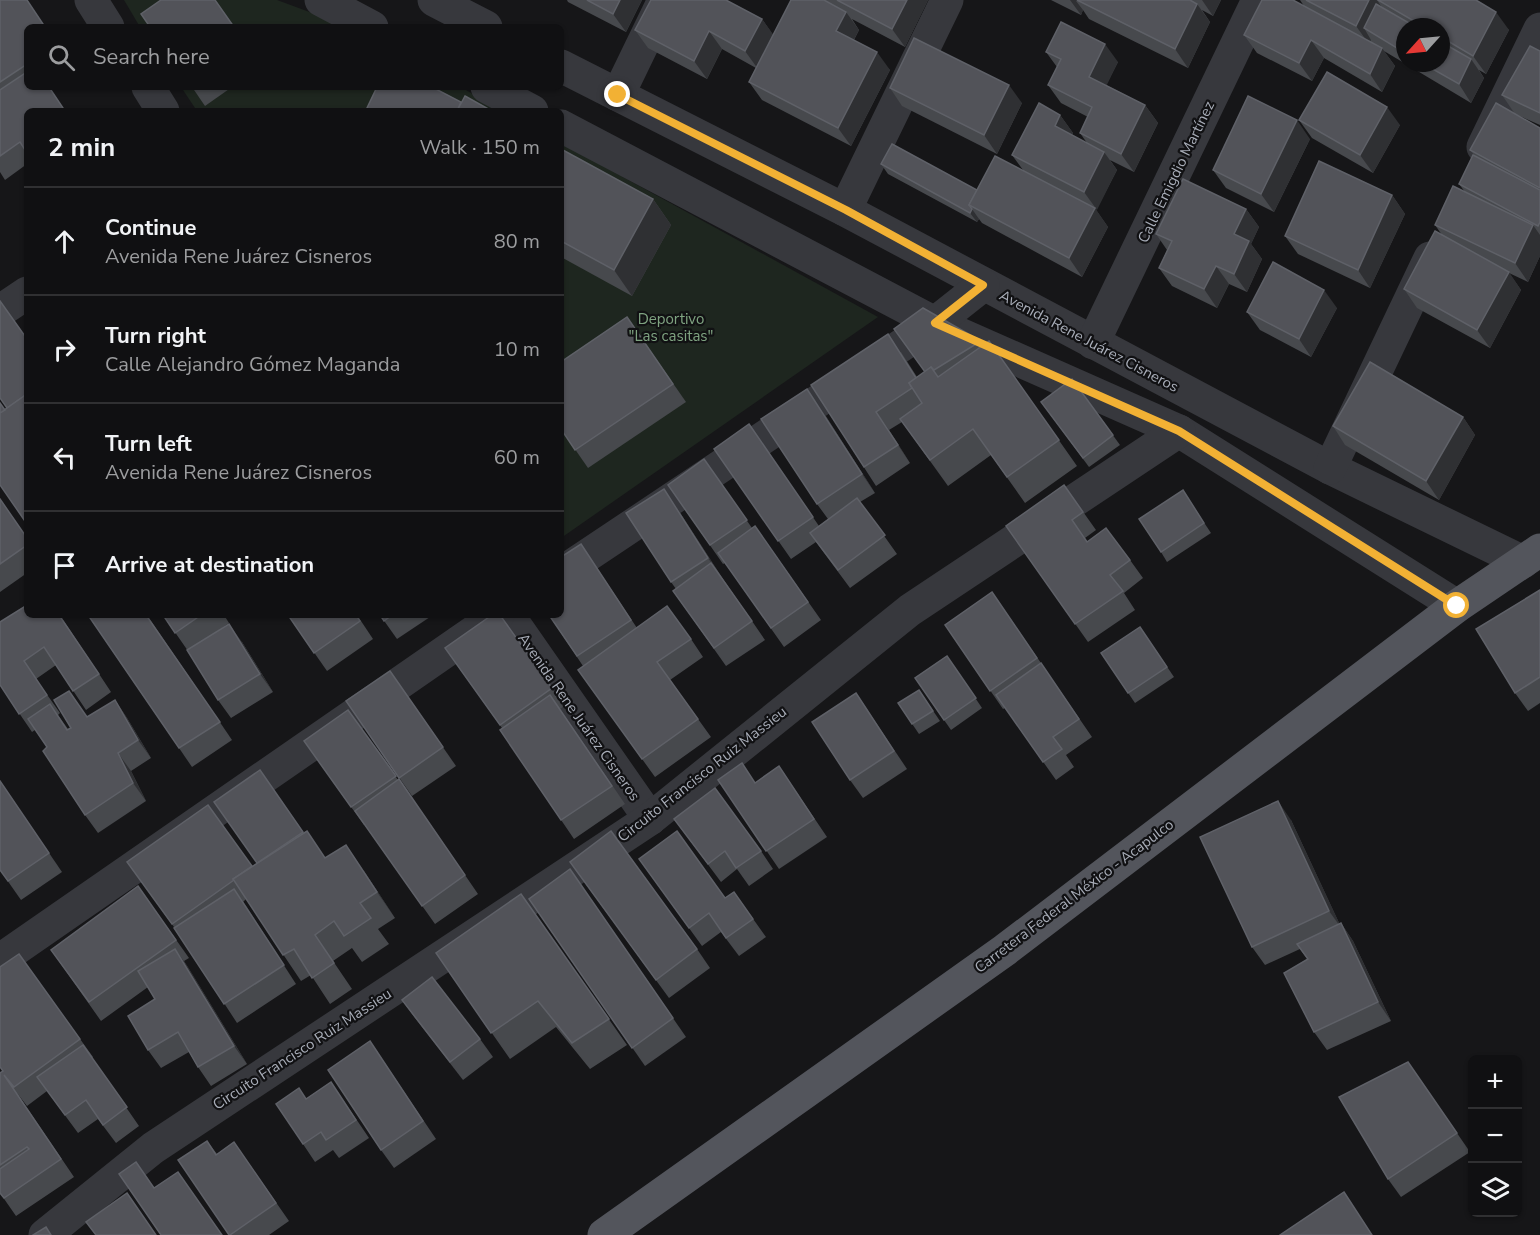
<!DOCTYPE html>
<meta charset="utf-8">
<style>
body{margin:0;font-family:"Nunito Sans",sans-serif;background:#19191b;color:#f1f3f6}
.controls{position:absolute;right:18px;bottom:18px;display:grid;overflow:hidden;border-radius:9px;box-shadow:0 2px 4px #0004}
.controls button{width:54px;height:54px;display:grid;place-items:center;padding:0;border:0;border-bottom:2px solid #303032;background:#101012;color:#f1f3f6;font:30px sans-serif}
.compass{position:absolute;left:1396px;top:18px;width:54px;height:54px;border-radius:50%;background:#101012;box-shadow:0 2px 4px #0004;rotate:243deg}
.stop{position:absolute;width:18px;height:18px;margin:-14px;border:4px solid #f2b134;border-radius:50%;background:#fff}
.stop.end{background:#f2b134;border-color:#fff;box-shadow:0 2px 6px #0008}
.list{margin:0;padding:0;list-style:none}
h2{display:flex;justify-content:space-between;align-items:center;height:78px;margin:0;padding:0 24px;font-size:26px}
h2 small{font-size:20px;font-weight:400;color:#9c9d9f}
.list li{display:grid;grid-template-columns:39px 1fr auto;gap:18px;align-items:center;box-sizing:border-box;height:108px;padding:0 24px;border-top:2px solid #303032}
.list b{display:block;font-size:22px;white-space:nowrap}
.list p{margin:0;font-size:20px;white-space:nowrap;color:#9c9d9f}
.list em{font-size:20px;font-style:normal;color:#9c9d9f}
.icon{flex:none;width:33px;height:33px;fill:none;stroke:currentColor;stroke-width:2;stroke-linecap:round;stroke-linejoin:round}
.map{position:relative;flex:none;width:1540px;height:1235px;overflow:hidden}
.search{position:absolute;background:#101012;box-shadow:0 2px 4px #0004;left:24px;top:24px;width:540px;height:66px;display:flex;align-items:center;gap:15px;box-sizing:border-box;padding:0 21px;border-radius:9px;color:#9c9d9f;font-size:22px}
.panel{position:absolute;background:#101012;box-shadow:0 2px 4px #0004;left:24px;top:108px;width:540px;height:510px;border-radius:9px}
.map>svg:first-child{display:block}
.green{fill:#1e261f}
.lines{fill:none;stroke-linecap:round;stroke-linejoin:round}
.street{stroke:#37383d;stroke-width:33}
.primary{stroke:#53555c;stroke-width:33}
.wall{fill:#47494d;fill-rule:evenodd}
.shaded-wall{fill:#2f3033}
.building{fill:#525359;stroke:#5f6168;stroke-width:1.5}
.route{stroke:#f2b134;stroke-width:8}
.labels{text-anchor:middle;stroke-width:4.5;stroke-linejoin:round;paint-order:stroke}
.street-label{font-size:15px;fill:#a8adb8;stroke:#111113}
.park-label{font-size:15px;fill:#7fa381;stroke:#111113}
</style>
<div class="map">
<svg width="1540" height="1235" viewBox="0 0 1540 1235">
<rect width="100%" height="100%" fill="#161618"/>
<!-- green -->
<g class="green">
<polygon points="124,0 277,0 350,27 140,27"/>
<polygon points="181,87 461,87 501,111 197,111"/>
<polygon points="561,143 878,317 561,538"/>
</g>
<g class="lines">
<!-- street -->
<g class="street">
<polyline points="91,0 108,27"/>
<polyline points="321,0 372,27"/>
<polyline points="434,0 486,27"/>
<polyline points="561,66 845,210 1330,468 1523,562"/>
<polyline points="148,87 163,111"/>
<polyline points="487,87 532,111"/>
<polyline points="618,95 664,0"/>
<polyline points="561,126 935,323 1179,431 1457,606"/>
<polyline points="1483,147 1540,29"/>
<polyline points="845,210 947,0"/>
<polyline points="0,311 27,293"/>
<polyline points="1093,343 1258,0"/>
<polyline points="1330,468 1430,258"/>
<polyline points="561,573 935,323 983,285"/>
<polyline points="508,615 650,819"/>
<polyline points="0,960 498,615"/>
<polyline points="45,1235 153,1148 650,819 910,610 1179,431"/>
</g>
<!-- primary -->
<polyline class="primary" points="604,1235 1005,950 1457,606 1540,550"/>
</g>
<!-- wall -->
<g class="wall">
<polygon points="0,0 27,27 27,164 5,180 0,172"/>
<polygon points="567,0 642,0 626,32 568,2"/>
<polygon points="791,0 928,0 905,47 852,19 859,30 854,40 890,70 851,146 762,100 749,82 756,68 722,49 707,79 648,48 635,30 762,19 773,35"/>
<polygon points="1051,0 1221,0 1213,16 1202,10 1210,22 1188,68 1089,19 1083,10 1081,15"/>
<path d="M1300,0H1476L1509,30L1486,74L1479,70L1484,78L1471,103L1384,51L1395,66L1382,92L1324,58L1312,81L1257,53L1244,35L1304,6ZM1405,27H1441V63H1405Z"/>
<polygon points="1540,51 1540,125 1515,114 1502,95"/>
<polygon points="1046,52 1118,62 1106,85 1145,105 1158,123 1134,172 1110,160 1117,170 1096,210 1108,227 1082,277 982,223 979,219 977,222 888,174 881,164 977,190 1023,170 1012,155 1060,115 1073,133 1072,135 1087,143 1080,133 1088,117 1061,103 1048,85 1057,67"/>
<polygon points="192,87 232,87 205,106"/>
<polygon points="890,88 1022,103 997,154 902,106"/>
<polygon points="1299,120 1400,125 1373,173 1312,138"/>
<polygon points="1540,128 1540,256 1528,282 1509,273 1521,290 1490,348 1417,308 1404,289 1442,235 1435,225 1465,192 1459,184 1475,156 1470,150"/>
<polygon points="1310,139 1274,212 1226,188 1213,170"/>
<polygon points="561,149 653,199 671,225 632,296 561,257"/>
<polygon points="1392,195 1405,214 1370,288 1298,254 1285,236"/>
<polygon points="1246,209 1259,227 1251,244 1262,259 1247,292 1229,284 1217,308 1172,286 1159,268 1167,250 1156,234"/>
<polygon points="1337,308 1311,357 1260,330 1247,312"/>
<polygon points="627,317 686,402 588,468 561,429"/>
<polygon points="981,341 984,344 989,341 1077,466 1025,503 991,455 948,486 902,422 889,430 910,463 876,486 811,385 901,352 917,377"/>
<polygon points="1072,379 1120,445 1089,467 1041,402"/>
<polygon points="807,389 820,407 875,493 860,502 897,554 850,588 816,542 791,559 714,449 749,424 819,526 828,519 817,504"/>
<polygon points="1463,417 1475,435 1439,500 1345,445 1333,426"/>
<polygon points="704,459 752,528 755,526 821,620 784,647 725,563 723,564 668,485"/>
<polygon points="1064,485 1096,530 1085,538 1088,542 1130,560 1143,578 1124,593 1135,610 1088,642 1006,526"/>
<polygon points="0,499 27,538 27,573 0,592"/>
<polygon points="1189,500 1211,533 1167,562 1161,552"/>
<polygon points="677,508 721,576 765,640 726,666 673,591 676,589 671,582"/>
<polygon points="581,544 637,628 691,639 703,657 670,680 711,737 655,777 578,670 583,666 549,615"/>
<polygon points="1540,590 1540,703 1528,711 1515,693"/>
<polygon points="992,592 1092,737 1066,755 1074,767 1056,780 1005,708 1003,709 945,625"/>
<polygon points="60,615 111,692 86,710 56,665 36,679 60,713 58,715 68,729 115,700 127,718 151,758 131,771 146,801 98,833 85,815 47,747 35,730 32,732 0,685"/>
<polygon points="88,615 147,615 232,740 192,767"/>
<polygon points="163,615 224,615 229,623 212,635 242,642 273,692 231,718 218,700 188,651"/>
<polygon points="288,615 357,615 373,639 327,671"/>
<polygon points="380,615 433,615 397,639"/>
<polygon points="500,615 564,706 560,709 625,804 574,839 500,730 502,728 445,648"/>
<polygon points="1140,627 1174,677 1135,703 1101,653"/>
<polygon points="947,656 982,708 951,730 915,678"/>
<polygon points="390,671 456,766 412,796 346,701"/>
<polygon points="919,690 940,721 919,734 898,703"/>
<polygon points="856,693 907,769 863,798 850,780"/>
<polygon points="348,710 398,780 399,779 478,894 435,924 365,825 364,825 304,741"/>
<polygon points="779,766 827,837 779,869 718,780 756,782"/>
<polygon points="260,770 304,833 325,858 364,871 395,918 378,929 389,944 362,962 352,948 333,961 352,989 330,1004 311,975 301,981 246,899 243,902 296,984 237,1023 179,934 127,862 252,866 257,863"/>
<polygon points="0,781 62,872 21,900 0,870"/>
<polygon points="674,819 761,851 773,869 749,886 737,869 721,882"/>
<polygon points="1291,820 1339,923 1341,923 1353,941 1391,1021 1327,1050 1314,1032 1308,960 1300,949 1265,965 1252,947"/>
<polygon points="639,859 725,898 734,892 766,937 739,956 721,932 702,946"/>
<polygon points="570,869 686,1037 645,1066 529,899"/>
<polygon points="583,880 697,949 710,968 669,998"/>
<polygon points="138,886 189,958 184,961 247,1064 211,1086 198,1067 189,1052 161,1068 148,1050 155,999 148,987 101,1021 51,950"/>
<polygon points="521,894 627,1045 590,1069 556,1027 510,1059 436,953"/>
<polygon points="19,954 93,1057 92,1058 139,1126 116,1143 98,1119 78,1133 47,1091 27,1106 17,1093 74,1177 16,1216 0,1193 0,1073 3,1072"/>
<polygon points="402,1000 480,1039 493,1057 463,1080 415,1018"/>
<polygon points="370,1041 436,1139 394,1168 381,1150"/>
<polygon points="1408,1062 1470,1152 1401,1197 1388,1179"/>
<polygon points="331,1082 369,1138 339,1158 333,1150 315,1162 303,1144 306,1099"/>
<polygon points="207,1141 217,1154 234,1142 289,1221 269,1235 229,1235"/>
</g>
<!-- shaded-wall -->
<g class="shaded-wall">
<polygon points="620,0 642,0 626,32 613,14"/>
<polygon points="907,0 928,0 905,47 892,29"/>
<polygon points="1070,0 1088,0 1076,1 1083,10 1081,15"/>
<polygon points="1202,0 1221,0 1213,16"/>
<polygon points="1369,0 1377,0 1385,12 1364,28 1371,40 1369,44 1356,26"/>
<polygon points="1197,4 1210,22 1188,68 1175,49"/>
<polygon points="846,12 859,30 849,49 836,31"/>
<polygon points="1496,12 1509,30 1486,74 1473,56"/>
<polygon points="762,19 775,37 758,69 745,51"/>
<polygon points="709,31 722,49 707,79 694,61"/>
<polygon points="1311,40 1324,58 1312,81 1299,63"/>
<polygon points="1105,44 1118,62 1102,95 1089,77"/>
<polygon points="1382,48 1395,66 1382,92 1370,74"/>
<polygon points="877,52 890,70 851,146 838,128"/>
<polygon points="1471,59 1484,78 1471,103 1459,84"/>
<polygon points="1009,85 1022,103 997,154 984,135"/>
<polygon points="1145,105 1158,123 1134,172 1121,154"/>
<polygon points="1387,107 1400,125 1373,173 1360,155"/>
<polygon points="1060,115 1073,133 1068,145 1055,126"/>
<polygon points="1297,120 1310,139 1274,212 1261,194"/>
<polygon points="1104,152 1117,170 1097,210 1084,192"/>
<polygon points="1392,195 1405,214 1370,288 1358,270"/>
<polygon points="653,199 671,225 632,296 614,270"/>
<polygon points="1095,208 1108,227 1082,277 1069,258"/>
<polygon points="972,209 979,219 977,222 970,213"/>
<polygon points="1246,209 1259,227 1251,244 1262,259 1247,292 1234,274 1234,234"/>
<polygon points="1533,225 1540,235 1540,256 1528,282 1515,263"/>
<polygon points="1216,266 1229,284 1217,308 1204,289"/>
<polygon points="1509,272 1521,290 1490,348 1477,330"/>
<polygon points="1324,290 1337,308 1311,357 1299,339"/>
<polygon points="807,389 820,407 875,493 862,474"/>
<polygon points="876,412 889,430 910,463"/>
<polygon points="1463,417 1475,435 1439,500 1426,481"/>
<polygon points="664,489 677,508 721,576 708,558"/>
<polygon points="229,624 242,642 273,692 260,674"/>
<polygon points="115,700 127,718 151,758 138,740"/>
<polygon points="118,753 131,771 146,801 133,783"/>
<polygon points="1278,801 1291,820 1342,929 1329,911"/>
<polygon points="346,845 364,871 395,918 377,892"/>
<polygon points="234,889 247,907 296,984 284,965"/>
<polygon points="1341,923 1353,941 1391,1021 1378,1002"/>
<polygon points="175,949 188,967 247,1064 234,1046"/>
</g>
<!-- building -->
<g class="building">
<polygon points="0,0 27,0 45,27 27,27 27,64 0,82"/>
<polygon points="161,0 215,0 234,27 150,27 141,14"/>
<polygon points="587,0 620,0 613,14"/>
<polygon points="651,0 726,0 762,19 745,51 709,31 694,61 635,30"/>
<polygon points="791,0 824,0 846,12 836,31 877,52 838,128 749,82"/>
<polygon points="837,0 907,0 892,29"/>
<polygon points="1077,0 1190,0 1197,4 1175,49"/>
<polygon points="1262,0 1293,0 1382,48 1370,74 1311,40 1299,63 1244,35"/>
<polygon points="1306,0 1369,0 1356,26"/>
<polygon points="1378,0 1476,0 1496,12 1473,56 1441,37 1441,27 1424,27"/>
<polygon points="1376,4 1416,27 1405,27 1405,53 1364,28"/>
<polygon points="1061,22 1105,44 1089,77 1145,105 1121,154 1080,133 1092,107 1048,85 1061,59 1046,52"/>
<polygon points="914,38 1009,85 984,135 890,88"/>
<polygon points="1441,42 1471,59 1459,84 1422,63 1441,63"/>
<polygon points="1530,46 1540,51 1540,113 1502,95"/>
<polygon points="27,72 27,87 49,87 65,111 27,111 27,153 20,142 0,156 0,90"/>
<polygon points="1327,72 1387,107 1360,155 1299,120"/>
<polygon points="377,87 432,87 461,102 457,111 372,111 367,108"/>
<polygon points="465,96 492,111 457,111"/>
<polygon points="1248,96 1297,120 1261,194 1213,170"/>
<polygon points="1039,103 1060,115 1055,126 1104,152 1084,192 1012,155"/>
<polygon points="1496,103 1540,128 1540,188 1470,150"/>
<polygon points="892,144 977,190 969,205 972,209 970,213 881,164"/>
<polygon points="561,149 653,199 614,270 561,241"/>
<polygon points="1473,155 1540,190 1540,222 1538,226 1459,184"/>
<polygon points="995,156 1095,208 1069,258 969,205"/>
<polygon points="1319,161 1392,195 1358,270 1285,236"/>
<polygon points="1183,179 1246,209 1234,234 1249,241 1234,274 1216,266 1204,289 1159,268 1172,241 1156,234"/>
<polygon points="1453,186 1533,225 1515,263 1435,225"/>
<polygon points="1435,231 1509,272 1477,330 1404,289"/>
<polygon points="1273,262 1324,290 1299,339 1247,312"/>
<polygon points="0,301 27,339 27,394 7,408 0,398"/>
<polygon points="923,308 981,341 934,370 931,367 925,372 894,329"/>
<polygon points="627,317 673,384 575,450 561,429 561,362"/>
<polygon points="888,334 916,378 909,383 912,388 876,412 898,445 864,467 811,385"/>
<polygon points="989,341 1059,440 1007,477 973,429 930,460 900,419 922,403 909,383 931,367 938,377"/>
<polygon points="1370,362 1463,417 1426,481 1333,426"/>
<polygon points="1072,379 1113,435 1083,458 1041,402"/>
<polygon points="807,389 862,474 817,504 761,419"/>
<polygon points="27,394 27,524 0,485 0,413"/>
<polygon points="0,403 5,410 0,413"/>
<polygon points="749,424 813,517 778,541 714,449"/>
<polygon points="704,459 747,520 710,545 668,485"/>
<polygon points="1064,485 1083,512 1072,520 1087,542 1106,528 1130,560 1110,575 1123,591 1075,624 1006,526"/>
<polygon points="664,489 708,558 671,582 626,513"/>
<polygon points="1183,490 1204,523 1161,552 1139,519"/>
<polygon points="857,498 885,535 838,570 810,533"/>
<polygon points="0,499 27,538 27,545 0,564"/>
<polygon points="755,526 808,602 771,628 718,553"/>
<polygon points="581,544 631,620 577,656 549,615 561,615 561,557"/>
<polygon points="711,563 752,621 714,648 673,591"/>
<polygon points="1540,590 1540,677 1515,693 1476,629"/>
<polygon points="992,592 1037,658 990,691 945,625"/>
<polygon points="27,605 27,615 59,615 99,674 73,691 44,647 24,661 47,695 19,714 0,685 0,622"/>
<polygon points="667,606 691,639 657,662 698,719 642,759 578,670"/>
<polygon points="88,615 146,615 220,722 179,748"/>
<polygon points="163,615 201,615 175,633"/>
<polygon points="288,615 356,615 360,621 314,653"/>
<polygon points="380,615 392,615 384,621"/>
<polygon points="492,615 500,615 552,688 500,725 445,648"/>
<polygon points="229,624 260,674 218,700 187,650"/>
<polygon points="1140,627 1167,667 1128,693 1101,653"/>
<polygon points="947,656 976,698 944,720 915,678"/>
<polygon points="1041,663 1079,719 1053,737 1062,749 1043,762 996,695"/>
<polygon points="390,671 443,747 399,778 346,701"/>
<polygon points="919,690 933,711 912,724 898,703"/>
<polygon points="69,691 87,717 115,700 138,740 118,753 133,783 85,815 43,751 47,747 28,719 50,704 67,730 71,728 54,700"/>
<polygon points="856,693 894,751 850,780 812,722"/>
<polygon points="550,695 612,786 561,820 500,730"/>
<polygon points="348,710 396,776 351,807 304,741"/>
<polygon points="742,763 755,783 779,766 814,819 766,851 718,780"/>
<polygon points="260,770 303,832 257,863 214,802"/>
<polygon points="399,779 465,875 422,906 355,811"/>
<polygon points="0,781 49,853 8,881 0,870"/>
<polygon points="715,788 761,851 736,868 725,851 708,864 674,819"/>
<polygon points="1278,801 1329,911 1252,947 1200,837"/>
<polygon points="208,805 252,866 233,879 234,880 172,924 127,862"/>
<polygon points="307,831 325,858 346,845 377,892 360,903 371,918 344,936 334,921 315,935 334,963 312,978 294,949 283,955 233,879"/>
<polygon points="611,831 697,949 656,980 570,862"/>
<polygon points="677,831 725,898 734,892 753,919 726,938 709,913 689,928 639,859"/>
<polygon points="570,869 673,1018 632,1048 529,899"/>
<polygon points="138,886 176,940 89,1002 51,950"/>
<polygon points="234,889 284,965 224,1004 174,928"/>
<polygon points="521,894 609,1019 572,1043 538,1001 491,1033 436,953"/>
<polygon points="1341,923 1378,1002 1314,1032 1284,973 1308,959 1297,944"/>
<polygon points="175,949 234,1046 198,1067 178,1032 148,1050 128,1016 155,999 138,971"/>
<polygon points="19,954 80,1039 14,1087 4,1075 61,1159 4,1198 0,1193 0,1169 29,1149 27,1147 0,1165 0,1073 3,1071 0,1067 0,967"/>
<polygon points="432,977 480,1039 450,1062 402,1000"/>
<polygon points="370,1041 423,1121 381,1150 328,1070"/>
<polygon points="83,1045 127,1107 103,1125 86,1100 65,1115 37,1077"/>
<polygon points="1408,1062 1457,1133 1388,1179 1339,1097"/>
<polygon points="331,1082 356,1120 326,1140 321,1132 303,1144 276,1104 299,1088 306,1099"/>
<polygon points="207,1141 216,1155 234,1142 276,1203 230,1235 229,1235 178,1160"/>
<polygon points="136,1162 154,1188 178,1172 222,1235 161,1235 119,1174"/>
<polygon points="1344,1192 1372,1235 1280,1235"/>
<polygon points="127,1193 156,1235 96,1235 86,1222"/>
<polygon points="46,1227 51,1235 33,1235"/>
</g>
<g class="lines">
<!-- route -->
<polyline class="route" points="618,95 846,210 983,285 935,323 1179,431 1457,606"/>
</g>
<g class="labels">
<!-- street labels -->
<g class="street-label">
<text transform="translate(1176 172) rotate(-64)" y="5">Calle Emigdio Martínez</text>
<text transform="translate(1089 341) rotate(28)" y="5">Avenida Rene Juárez Cisneros</text>
<text transform="translate(579 717) rotate(55)" y="5">Avenida Rene Juárez Cisneros</text>
<text transform="translate(702 774) rotate(-38)" y="5">Circuito Francisco Ruiz Massieu</text>
<text transform="translate(1074 896) rotate(-37)" y="5">Carretera Federal México - Acapulco</text>
<text transform="translate(302 1049) rotate(-33)" y="5">Circuito Francisco Ruiz Massieu</text>
</g>
<!-- park labels -->
<g class="park-label">
<text x="671" y="324">Deportivo<tspan x="671" dy="17">"Las casitas"</tspan></text>
</g>
</g>
</svg>
<div class="controls">
<button>+</button>
<button>−</button>
<button><svg class="icon" aria-label="layers" viewBox="0 0 24 24"><path d="M12 4l9 5-9 5-9-5zM3 14l9 5 9-5"/></svg></button>
</div>
<svg class="compass" viewBox="-18 -18 36 36"><path d="M0-13l5 13h-10z" fill="#e53935"/><path d="M0 13l5-13h-10z" fill="#9c9d9f"/></svg>
<div class="stop" style="left:1457px;top:606px"></div>
<div class="stop end" style="left:618px;top:95px"></div>
<div class="search"><svg class="icon" aria-label="search" viewBox="0 0 24 24"><circle cx="10" cy="10" r="6"/><path d="M15 15l6 6"/></svg>Search here</div>
<section class="panel">
<h2>2 min<small>Walk · 150 m</small></h2>
<ul class="list">
<li><svg class="icon" aria-label="ahead" viewBox="0 0 24 24"><path d="M12 20V5M6 11l6-6 6 6"/></svg><div><b>Continue</b><p>Avenida Rene Juárez Cisneros</p></div><em>80 m</em></li>
<li><svg class="icon" aria-label="right" viewBox="0 0 24 24"><path d="M7 20v-9h11M14 6l5 5-5 5"/></svg><div><b>Turn right</b><p>Calle Alejandro Gómez Maganda</p></div><em>10 m</em></li>
<li><svg class="icon" aria-label="left" viewBox="0 0 24 24"><path d="M17 20v-9H6M10 6l-5 5 5 5"/></svg><div><b>Turn left</b><p>Avenida Rene Juárez Cisneros</p></div><em>60 m</em></li>
<li><svg class="icon" aria-label="arrive" viewBox="0 0 24 24"><path d="M6 21V4h12l-3 4 3 4H6"/></svg><div><b>Arrive at destination</b></div></li>
</ul>
</section>
</div>
